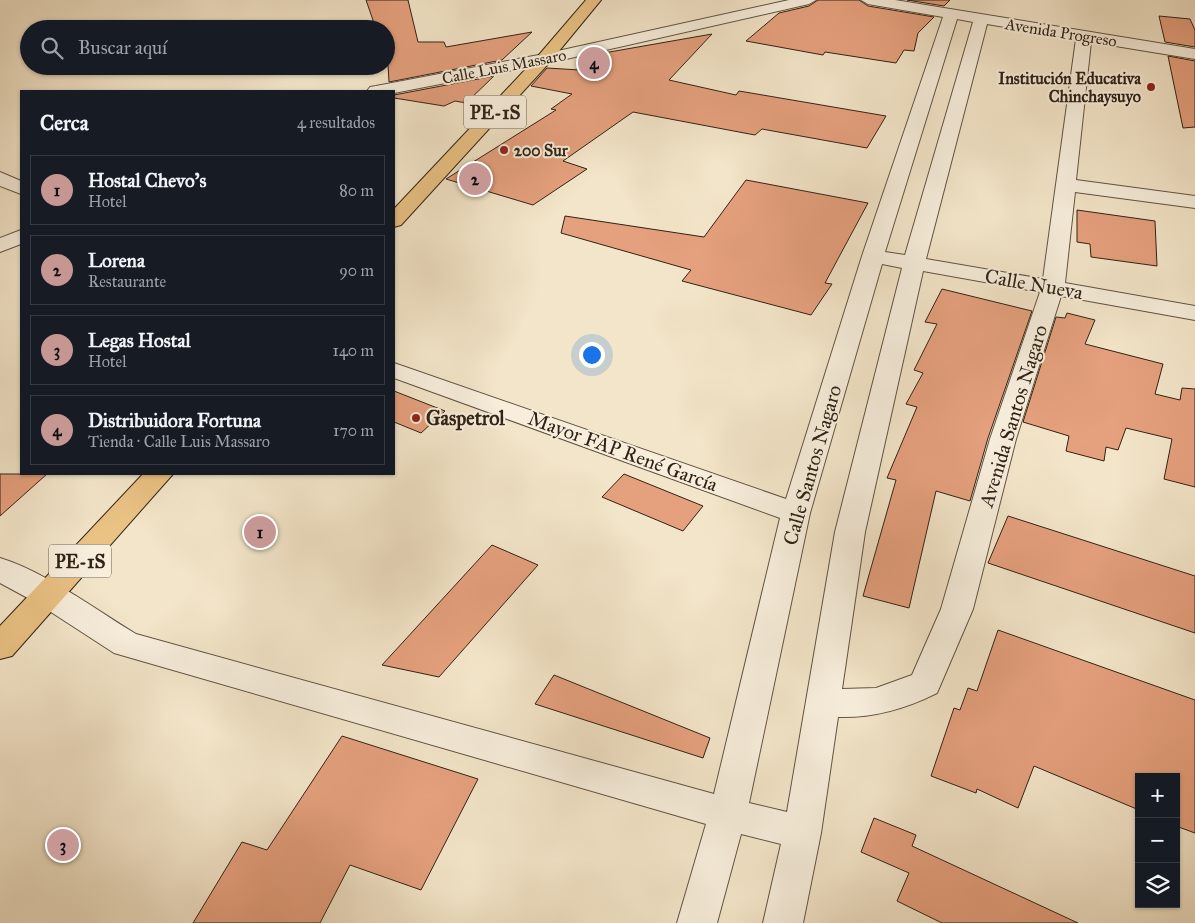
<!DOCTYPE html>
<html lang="es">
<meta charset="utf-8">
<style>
body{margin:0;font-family:"IM FELL Great Primer",serif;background:#20242c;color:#f1f3f6}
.controls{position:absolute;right:15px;bottom:15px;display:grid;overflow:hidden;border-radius:0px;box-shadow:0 1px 4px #0004}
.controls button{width:45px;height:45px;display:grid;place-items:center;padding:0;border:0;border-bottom:1px solid #363941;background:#171b24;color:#f1f3f6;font:25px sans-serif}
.you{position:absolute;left:591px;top:354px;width:18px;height:18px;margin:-12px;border:4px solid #fff;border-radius:50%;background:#1a73e8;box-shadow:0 0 0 8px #1a73e833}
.badge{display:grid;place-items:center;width:32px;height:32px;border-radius:50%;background:#c59692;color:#111;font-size:16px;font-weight:700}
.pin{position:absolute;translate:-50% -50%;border:2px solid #fff;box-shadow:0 1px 5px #0006}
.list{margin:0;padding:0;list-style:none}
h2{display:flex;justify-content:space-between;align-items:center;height:65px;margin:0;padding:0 20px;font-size:21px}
h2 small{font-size:16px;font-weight:400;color:#9ea1a6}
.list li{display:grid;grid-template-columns:32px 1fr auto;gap:15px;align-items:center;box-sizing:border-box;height:70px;margin:0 10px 10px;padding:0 10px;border:1px solid #363941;border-radius:0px}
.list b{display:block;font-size:19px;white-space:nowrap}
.list p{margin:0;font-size:16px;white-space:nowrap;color:#9ea1a6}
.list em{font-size:16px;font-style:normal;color:#9ea1a6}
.icon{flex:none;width:28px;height:28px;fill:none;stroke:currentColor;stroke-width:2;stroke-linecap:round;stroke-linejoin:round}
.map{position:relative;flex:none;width:1195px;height:923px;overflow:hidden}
.search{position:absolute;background:#171b24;box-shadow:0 1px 4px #0004;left:20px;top:20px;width:375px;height:55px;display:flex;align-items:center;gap:12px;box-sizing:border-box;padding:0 18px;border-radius:28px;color:#9ea1a6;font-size:19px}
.panel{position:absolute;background:#171b24;box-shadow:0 1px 4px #0004;left:20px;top:90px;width:375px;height:385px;border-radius:0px}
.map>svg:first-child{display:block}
.building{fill:#e5a07d;stroke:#302216}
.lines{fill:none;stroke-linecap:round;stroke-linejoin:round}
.street-casing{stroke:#615343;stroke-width:2}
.highway-casing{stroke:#302216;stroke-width:2}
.street{fill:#f7eedc;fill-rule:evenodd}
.highway{fill:#eac284;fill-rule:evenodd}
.poi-dot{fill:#8f2418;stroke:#f7eedc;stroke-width:2}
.labels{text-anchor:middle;stroke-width:4;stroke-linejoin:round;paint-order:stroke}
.far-street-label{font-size:16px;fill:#302216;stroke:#f7eedc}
.far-poi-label{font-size:16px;font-weight:bold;fill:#302216;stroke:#f7eedc;text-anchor:end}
.shield{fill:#f7eedc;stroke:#6c5f51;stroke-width:1}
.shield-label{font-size:19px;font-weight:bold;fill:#302216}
.street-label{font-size:20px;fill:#302216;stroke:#f7eedc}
.poi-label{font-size:20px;font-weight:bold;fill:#302216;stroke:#f7eedc;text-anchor:start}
</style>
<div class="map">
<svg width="1195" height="923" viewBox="0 0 1195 923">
<rect width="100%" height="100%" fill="#f3e5c9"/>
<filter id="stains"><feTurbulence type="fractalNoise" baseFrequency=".004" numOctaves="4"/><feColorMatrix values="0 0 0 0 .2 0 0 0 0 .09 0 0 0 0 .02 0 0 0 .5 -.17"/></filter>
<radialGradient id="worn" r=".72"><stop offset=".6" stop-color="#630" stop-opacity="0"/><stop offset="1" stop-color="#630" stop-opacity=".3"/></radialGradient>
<!-- building -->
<g class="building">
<polygon points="366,0 408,0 418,42 444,42 446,47 532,32 502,60 389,82 386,29 376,29"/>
<polygon points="818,0 859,0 868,6 934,17 918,33 914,51 904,50 896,63 825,52 823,55 746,41 779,13 809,6"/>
<polygon points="907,0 950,0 944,6"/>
<polygon points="1159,16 1190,19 1195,30 1195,47 1165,42"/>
<polygon points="712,34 669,80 736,95 739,91 886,116 867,148 762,129 755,135 633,112 563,161 587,169 533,205 446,179 556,110 551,109 572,94 531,86 547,68 580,70 598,54"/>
<polygon points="1168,56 1195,61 1195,127 1183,128"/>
<polygon points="494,76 466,103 455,101 444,106 394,98 394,95"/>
<polygon points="746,180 868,203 825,283 832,284 811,315 682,281 691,270 561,233 565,216 704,237"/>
<polygon points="1077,210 1155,221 1157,266 1091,257 1090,244 1077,242"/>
<polygon points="942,289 1032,311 988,438 970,501 936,491 909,608 863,596 896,480 887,478 917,407 906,404 923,373 914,370 937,324 925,322"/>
<polygon points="1067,313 1095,320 1085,344 1163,364 1155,394 1180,400 1182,388 1195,389 1195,487 1164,479 1172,439 1126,428 1118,450 1106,447 1104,461 1066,451 1069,436 1023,422 1056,317 1065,318"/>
<polygon points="394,391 445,411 421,433 394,422"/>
<polygon points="0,474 47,474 0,516"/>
<polygon points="624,474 703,506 683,531 602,497"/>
<polygon points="1008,516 1195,576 1195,633 988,563"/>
<polygon points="492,545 538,565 439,677 382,665"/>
<polygon points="998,630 1195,700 1195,833 1176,826 1176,777 1139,777 1139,810 1034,766 1018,808 977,789 976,793 931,776 954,708 960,710 968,688 977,691"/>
<polygon points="554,675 710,738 703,758 535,704"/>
<polygon points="342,736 478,779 421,890 350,865 320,923 193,923 242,842 267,850"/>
<polygon points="874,818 916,835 912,846 1078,923 942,923 897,901 909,873 861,852"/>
</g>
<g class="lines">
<!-- street casing -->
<g class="street-casing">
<g id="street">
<polygon points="789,0 816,0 809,4 544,64 394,93 367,91 370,87 376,86 544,54"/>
<path d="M861,0H895L1195,49V59L1091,42L1076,180L1195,196V208L1075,192L1065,283L1195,306V320L1061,296L1016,439L973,609L937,693C905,709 874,718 838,717L821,833L803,923H763L781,844L741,834L717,923H677L706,824L114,653L37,603L0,583V558C44,571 96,610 136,634L714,794L780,518L394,378V363L786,499L862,256L943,17L868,4ZM957,19L973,22L905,255L885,252ZM987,24L1076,39L1043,279L926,259ZM882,264L902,268L835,532L787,812L749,803L810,513ZM923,271L1040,292L990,439L941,609L912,675L876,688L842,689L865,532Z"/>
<polygon points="0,172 21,181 21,194 0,186"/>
<polygon points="21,230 21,244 0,252 0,238"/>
</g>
</g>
<!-- highway casing -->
<g class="highway-casing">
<g id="highway">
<polygon points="586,0 601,0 550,62 401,225 394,227 394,209 538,56"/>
<polygon points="143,474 173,474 12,656 0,659 0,626"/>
</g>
</g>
<!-- street -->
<use href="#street" class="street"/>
<!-- highway -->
<use href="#highway" class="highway"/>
</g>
<!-- markers -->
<g class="poi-dot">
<circle cx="1151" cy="87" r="5"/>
<circle cx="504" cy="150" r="5"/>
<circle cx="416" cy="418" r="5"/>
</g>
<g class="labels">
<!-- far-street labels -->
<g class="far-street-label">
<text transform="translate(1061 32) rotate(9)" y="6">Avenida Progreso</text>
<text transform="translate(504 66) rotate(-11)" y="6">Calle Luis Massaro</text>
</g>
<!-- far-poi labels -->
<g class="far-poi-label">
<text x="1141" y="84">Institución Educativa<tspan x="1141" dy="18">Chinchaysuyo</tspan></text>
<text x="514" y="156" text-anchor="start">200 Sur</text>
</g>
<!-- shield labels -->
<g class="shield">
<rect x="464" y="95.5" width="62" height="33" rx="4"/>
<rect x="49" y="544.5" width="62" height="33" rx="4"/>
</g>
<g class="shield-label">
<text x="495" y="119">PE-1S</text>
<text x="80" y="568">PE-1S</text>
</g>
<!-- street labels -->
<g class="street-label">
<text transform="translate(1034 284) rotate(10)" y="7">Calle Nueva</text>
<text transform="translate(1013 416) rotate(-73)" y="7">Avenida Santos Nagaro</text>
<text transform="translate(623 451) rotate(20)" y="7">Mayor FAP René García</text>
<text transform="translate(812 465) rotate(-74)" y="7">Calle Santos Nagaro</text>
</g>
<!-- poi labels -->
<g class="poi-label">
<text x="426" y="425">Gaspetrol</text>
</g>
</g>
<rect width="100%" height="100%" filter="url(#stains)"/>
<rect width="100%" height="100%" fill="url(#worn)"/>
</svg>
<div class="controls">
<button>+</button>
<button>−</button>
<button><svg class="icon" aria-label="layers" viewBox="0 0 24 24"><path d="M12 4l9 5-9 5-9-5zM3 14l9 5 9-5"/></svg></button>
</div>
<div class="you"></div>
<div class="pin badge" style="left:260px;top:532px">1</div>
<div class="pin badge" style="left:475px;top:179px">2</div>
<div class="pin badge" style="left:63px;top:845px">3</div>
<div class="pin badge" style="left:594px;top:63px">4</div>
<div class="search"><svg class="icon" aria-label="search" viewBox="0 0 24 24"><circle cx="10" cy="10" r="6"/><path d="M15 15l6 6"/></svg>Buscar aquí</div>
<section class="panel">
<h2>Cerca<small>4 resultados</small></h2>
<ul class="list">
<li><span class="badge">1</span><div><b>Hostal Chevo's</b><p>Hotel</p></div><em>80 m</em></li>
<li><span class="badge">2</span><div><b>Lorena</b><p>Restaurante</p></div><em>90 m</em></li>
<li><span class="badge">3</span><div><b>Legas Hostal</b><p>Hotel</p></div><em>140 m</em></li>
<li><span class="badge">4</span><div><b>Distribuidora Fortuna</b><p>Tienda · Calle Luis Massaro</p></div><em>170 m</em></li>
</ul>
</section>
</div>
